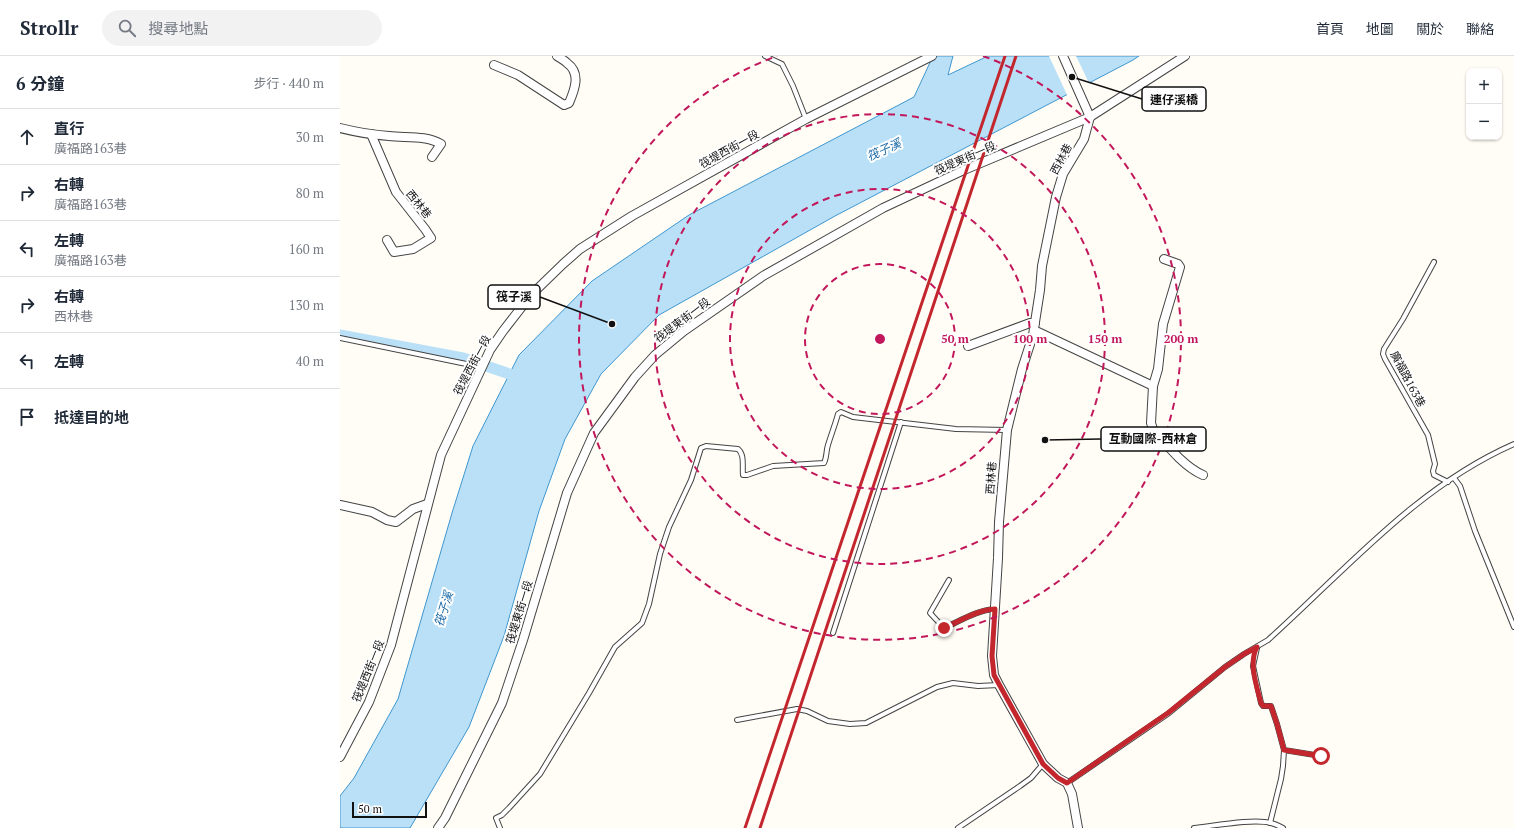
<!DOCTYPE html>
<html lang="zh-TW">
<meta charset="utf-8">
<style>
body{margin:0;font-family:"PT Serif","Noto Sans TC",serif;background:#f2f2f3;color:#1f2937}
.controls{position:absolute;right:12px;top:12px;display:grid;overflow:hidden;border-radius:8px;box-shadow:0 1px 3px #0004}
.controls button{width:36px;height:36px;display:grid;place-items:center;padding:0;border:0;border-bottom:1px solid #e0e1e3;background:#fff;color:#1f2937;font:20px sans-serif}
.scale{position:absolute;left:12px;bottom:10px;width:75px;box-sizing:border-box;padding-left:4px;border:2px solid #111;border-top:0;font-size:11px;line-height:14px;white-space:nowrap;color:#111;-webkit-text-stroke:3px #fff;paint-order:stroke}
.stop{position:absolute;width:12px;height:12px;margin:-9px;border:3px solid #c4262e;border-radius:50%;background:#fff}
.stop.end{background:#c4262e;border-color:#fff;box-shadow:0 1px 4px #0008}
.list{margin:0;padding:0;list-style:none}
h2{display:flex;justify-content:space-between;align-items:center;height:52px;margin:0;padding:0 16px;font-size:17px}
h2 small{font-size:13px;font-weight:400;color:#747a83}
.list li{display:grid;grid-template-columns:26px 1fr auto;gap:12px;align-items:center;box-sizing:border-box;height:56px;padding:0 16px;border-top:1px solid #e0e1e3}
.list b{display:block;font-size:15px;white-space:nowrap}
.list p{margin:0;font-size:13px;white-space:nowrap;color:#747a83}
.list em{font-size:13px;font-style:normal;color:#747a83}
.icon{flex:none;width:22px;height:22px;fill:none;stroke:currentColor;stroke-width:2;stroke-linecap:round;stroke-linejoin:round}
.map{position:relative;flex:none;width:1174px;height:772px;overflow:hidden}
header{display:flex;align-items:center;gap:24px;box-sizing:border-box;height:56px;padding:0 20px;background:#fff;border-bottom:1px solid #e0e1e3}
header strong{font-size:19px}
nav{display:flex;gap:22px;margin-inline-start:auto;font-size:14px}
.search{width:280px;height:36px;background:#f2f2f3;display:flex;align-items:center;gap:10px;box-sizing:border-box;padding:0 14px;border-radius:22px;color:#747a83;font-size:15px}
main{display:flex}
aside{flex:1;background:#fff}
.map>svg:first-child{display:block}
.water{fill:#b9e0f7;stroke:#3f96cf}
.pier{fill:#fffdf5}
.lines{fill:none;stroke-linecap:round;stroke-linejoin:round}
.canal{stroke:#b9e0f7;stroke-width:11}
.lane-casing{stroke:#444;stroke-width:6}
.street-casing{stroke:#444;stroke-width:10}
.lane{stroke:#fff;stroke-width:4}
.street{stroke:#fff;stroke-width:8}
.rail{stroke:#c4262e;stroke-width:3}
.route{stroke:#c4262e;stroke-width:5}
.ring{fill:none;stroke:#c2185b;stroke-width:2;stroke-dasharray:7 5}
.labels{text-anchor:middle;stroke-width:4;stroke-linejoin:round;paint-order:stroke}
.street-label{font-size:11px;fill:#111;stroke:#fff}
.water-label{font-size:12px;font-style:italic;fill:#1768a6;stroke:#fff}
.centre{fill:#c2185b;stroke:#fff;stroke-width:2}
.ring-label{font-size:12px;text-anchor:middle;font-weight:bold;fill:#c2185b;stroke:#fff;stroke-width:4;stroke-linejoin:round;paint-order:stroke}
.leader{fill:none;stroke:#111;stroke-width:1.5}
.callout-dot{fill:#111;stroke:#fff;stroke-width:1.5}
.callout{fill:#fff;stroke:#111;stroke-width:1.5}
.callout-label{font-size:12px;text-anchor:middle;font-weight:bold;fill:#111}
</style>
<header>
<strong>Strollr</strong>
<div class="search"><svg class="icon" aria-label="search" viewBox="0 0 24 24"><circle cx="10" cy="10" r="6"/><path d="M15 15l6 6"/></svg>搜尋地點</div>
<nav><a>首頁</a><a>地圖</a><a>關於</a><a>聯絡</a></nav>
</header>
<main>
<aside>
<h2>6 分鐘<small>步行 · 440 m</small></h2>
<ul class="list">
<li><svg class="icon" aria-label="ahead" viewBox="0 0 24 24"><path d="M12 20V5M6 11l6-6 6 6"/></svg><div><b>直行</b><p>廣福路163巷</p></div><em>30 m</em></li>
<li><svg class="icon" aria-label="right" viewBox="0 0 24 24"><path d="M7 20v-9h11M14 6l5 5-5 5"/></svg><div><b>右轉</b><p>廣福路163巷</p></div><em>80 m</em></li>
<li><svg class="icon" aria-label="left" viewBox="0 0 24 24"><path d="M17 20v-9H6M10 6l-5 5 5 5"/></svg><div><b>左轉</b><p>廣福路163巷</p></div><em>160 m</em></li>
<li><svg class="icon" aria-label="right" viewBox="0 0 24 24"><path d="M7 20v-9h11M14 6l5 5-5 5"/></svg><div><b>右轉</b><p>西林巷</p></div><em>130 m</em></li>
<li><svg class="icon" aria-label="left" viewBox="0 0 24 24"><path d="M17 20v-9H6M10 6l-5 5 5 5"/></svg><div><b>左轉</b></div><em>40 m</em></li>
<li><svg class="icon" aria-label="arrive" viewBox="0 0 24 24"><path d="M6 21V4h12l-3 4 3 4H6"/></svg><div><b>抵達目的地</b></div></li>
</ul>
</aside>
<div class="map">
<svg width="1174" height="772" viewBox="0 0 1174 772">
<rect width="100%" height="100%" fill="#fffdf5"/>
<!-- water -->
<polygon class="water" points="593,0 613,0 608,19 648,0 799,0 793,4 495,160 319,259 261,318 225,383 199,455 164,580 129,671 70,772 0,772 0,740 14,722 58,643 112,457 133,390 179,299 252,225 349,159 574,41"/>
<!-- pier -->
<polygon class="pier" points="709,0 736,0 750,29 728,41"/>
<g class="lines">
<!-- canal -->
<polyline class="canal" points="0,279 123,302 184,323"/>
<!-- lane casing -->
<g class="lane-casing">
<g id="lane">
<polyline points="425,0 442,8 453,30 466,63"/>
<polyline points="1094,206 1063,263 1044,293 1043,298 1045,303 1088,379 1095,408 1093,415 1094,419 1108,426"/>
<polyline points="0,282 141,311"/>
<polyline points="1114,422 1120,430 1135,475 1174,571"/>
<path d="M609,524L590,557L604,572C620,565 637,554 655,553"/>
<polyline points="493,577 561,366"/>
<polyline points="917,592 913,610 921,647 923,650 931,650 937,668 944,694 981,700"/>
<polyline points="397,664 457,653 467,655 488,665 510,668 526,667 597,631 613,627 638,630 659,629"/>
<path d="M727,727L829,657L885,611L904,598L928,584C1006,514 1076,431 1174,388"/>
<polyline points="930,767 941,723 943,710 944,694"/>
<path d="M160,772L156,762L162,759L169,752L200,718L249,637L275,591L302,567L309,548L320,498L329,471L351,424L361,392L366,390L398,393C405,399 402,410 403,419H407L433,410L484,407C487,401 486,395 488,389C491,379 495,369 498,358L501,356L513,361L616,373L667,374"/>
<polyline points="618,772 680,730 691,722 703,708"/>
<path d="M854,772C873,770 914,762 931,767C935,768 939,770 943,772"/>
</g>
</g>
<!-- street casing -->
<g class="street-casing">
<g id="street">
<polyline points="723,0 750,61"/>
<path d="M154,9L178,19L224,49L229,47C235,33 241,17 227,7C224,4 220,2 217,0"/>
<path d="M0,72C16,76 33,79 49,80C66,82 86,79 101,88L92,101"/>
<polyline points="31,78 56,136 85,173 91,182 73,193 54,196 47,184"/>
<path d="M824,203L838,208L840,211L823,268L818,313L813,330L811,367L813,373C827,389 843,410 863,419"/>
<polyline points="694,274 813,330"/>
<polyline points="628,290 690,267 695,267"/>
<polyline points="0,449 32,456 47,464 56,466 73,453 87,448"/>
<polyline points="0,701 29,646 51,589 101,399 150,294 163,275 191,239 223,208 240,193 292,160 466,63 592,0"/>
<polyline points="98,772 105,762 162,647 183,584 227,437 254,377 295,321 315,299 344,275 423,220 543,152 624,114 750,61 845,0"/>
<polyline points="738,772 732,738 727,727 718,722 703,708 659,629 654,619 652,600 658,502 659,466 667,374 682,313 693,279 700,234 702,210 716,141 723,118 744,83 750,61"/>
</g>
</g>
<!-- lane -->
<use href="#lane" class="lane"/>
<!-- street -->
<use href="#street" class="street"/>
<!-- rail -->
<g class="rail">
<polyline points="405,772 665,0"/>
<polyline points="420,772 676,0"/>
</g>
</g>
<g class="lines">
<!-- route -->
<path class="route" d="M604,572C620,565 637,554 655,553L652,600L654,619L703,708L718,722L727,727L796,679L828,657L885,611L904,598L917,591C908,607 917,631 921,647L923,650H931L937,668L944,694L981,700"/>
</g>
<!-- distance rings -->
<g class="ring">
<circle cx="540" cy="283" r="75"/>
<circle cx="540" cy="283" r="150"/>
<circle cx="540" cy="283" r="225"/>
<path d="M643 0A301 301 0 1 1 437 0"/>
</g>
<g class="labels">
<!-- street labels -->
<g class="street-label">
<text transform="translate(389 93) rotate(-29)" y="4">筏堤西街一段</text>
<text transform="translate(625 102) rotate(-24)" y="4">筏堤東街一段</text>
<text transform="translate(721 103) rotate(-62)" y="4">西林巷</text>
<text transform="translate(79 148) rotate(51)" y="4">西林巷</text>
<text transform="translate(342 264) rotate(-37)" y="4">筏堤東街一段</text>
<text transform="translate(132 309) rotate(-62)" y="4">筏堤西街一段</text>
<text transform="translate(1068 323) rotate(62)" y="4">廣福路163巷</text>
<text transform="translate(651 422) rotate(-86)" y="4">西林巷</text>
<text transform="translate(179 556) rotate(-73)" y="4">筏堤東街一段</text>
<text transform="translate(28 615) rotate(-68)" y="4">筏堤西街一段</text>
</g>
<!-- water labels -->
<g class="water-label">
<text transform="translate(544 94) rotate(-24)" y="4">筏子溪</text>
<text transform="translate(104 553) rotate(-73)" y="4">筏子溪</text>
</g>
</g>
<circle cx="540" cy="283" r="6" class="centre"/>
<g class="ring-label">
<text x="615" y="287">50 m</text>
<text x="690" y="287">100 m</text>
<text x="765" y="287">150 m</text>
<text x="841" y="287">200 m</text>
</g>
<!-- callouts -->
<path class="leader" d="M732 21L802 43M272 268L200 241M705 384L761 383"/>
<g class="callout-dot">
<circle cx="732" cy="21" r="4"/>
<circle cx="272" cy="268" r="4"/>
<circle cx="705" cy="384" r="4"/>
</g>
<g class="callout">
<rect x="802" y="31" width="64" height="24" rx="4"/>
<rect x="148" y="229" width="52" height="24" rx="4"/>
<rect x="761" y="371" width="105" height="24" rx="4"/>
</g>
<g class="callout-label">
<text x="834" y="48">連仔溪橋</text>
<text x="174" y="245">筏子溪</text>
<text x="813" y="387">互動國際-西林倉</text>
</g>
</svg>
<div class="controls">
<button>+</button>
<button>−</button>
</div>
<div class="scale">50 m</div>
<div class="stop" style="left:981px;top:700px"></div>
<div class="stop end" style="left:604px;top:572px"></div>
</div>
</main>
